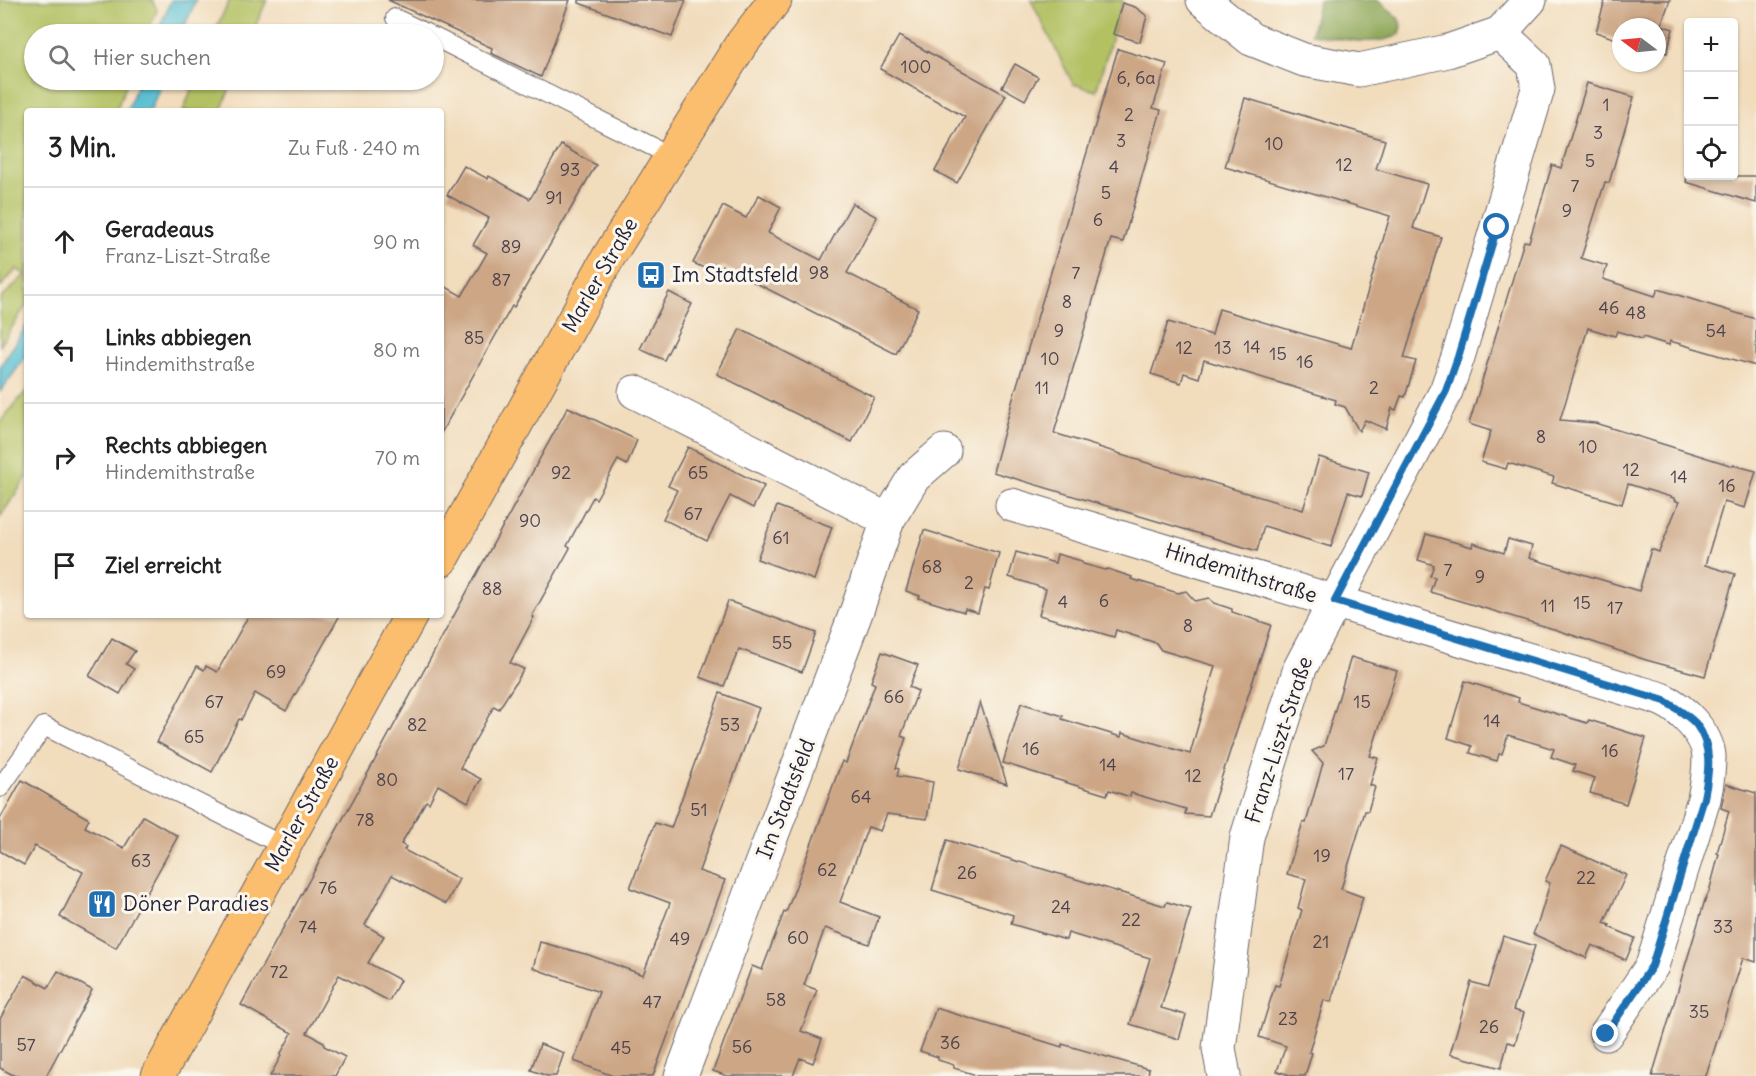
<!DOCTYPE html>
<html lang="de">
<meta charset="utf-8">
<style>
body{margin:0;font-family:Delius,sans-serif;background:#f2f2f2;color:#222}
.controls{position:absolute;right:18px;top:18px;display:grid;overflow:hidden;border-radius:6px;box-shadow:0 2px 4px #0004}
.controls button{width:54px;height:54px;display:grid;place-items:center;padding:0;border:0;border-bottom:2px solid #e0e0e0;background:#fff;color:#222;font:30px sans-serif}
.compass{position:absolute;left:1612px;top:18px;width:54px;height:54px;border-radius:50%;background:#fff;box-shadow:0 2px 4px #0004;rotate:286deg}
.stop{position:absolute;width:18px;height:18px;margin:-14px;border:4px solid #1f6fb2;border-radius:50%;background:#fff}
.stop.end{background:#1f6fb2;border-color:#fff;box-shadow:0 2px 6px #0008}
.list{margin:0;padding:0;list-style:none}
h2{display:flex;justify-content:space-between;align-items:center;height:78px;margin:0;padding:0 24px;font-size:26px}
h2 small{font-size:20px;font-weight:400;color:#767676}
.list li{display:grid;grid-template-columns:39px 1fr auto;gap:18px;align-items:center;box-sizing:border-box;height:108px;padding:0 24px;border-top:2px solid #e0e0e0}
.list b{display:block;font-size:22px;white-space:nowrap}
.list p{margin:0;font-size:20px;white-space:nowrap;color:#767676}
.list em{font-size:20px;font-style:normal;color:#767676}
.icon{flex:none;width:33px;height:33px;fill:none;stroke:currentColor;stroke-width:2;stroke-linecap:round;stroke-linejoin:round}
.map{position:relative;flex:none;width:1756px;height:1076px;overflow:hidden}
.search{position:absolute;background:#fff;box-shadow:0 2px 4px #0004;left:24px;top:24px;width:420px;height:66px;display:flex;align-items:center;gap:15px;box-sizing:border-box;padding:0 21px;border-radius:33px;color:#767676;font-size:22px}
.panel{position:absolute;background:#fff;box-shadow:0 2px 4px #0004;left:24px;top:108px;width:420px;height:510px;border-radius:6px}
.map>svg:first-child{display:block}
.green{fill:#b3c163;stroke:#6a724f;stroke-width:1.5}
.forest{fill:#8ea759;stroke:#58644a;stroke-width:1.5}
.water{fill:#54bdd0;stroke:#3b7086;stroke-width:1.5}
.building{fill:#cca685}
.lines{fill:none;stroke-linecap:round;stroke-linejoin:round}
.service-casing{stroke:#6a6368;stroke-width:20}
.minor-casing{stroke:#6a6368;stroke-width:35}
.primary-casing{stroke:#6a6368;stroke-width:35}
.service{stroke:#fff;stroke-width:18}
.minor{stroke:#fff;stroke-width:33}
.primary{stroke:#fbbe6e;stroke-width:33}
.route{stroke:#1f6fb2;stroke-width:8}
.labels{text-anchor:middle;stroke-width:6;stroke-linejoin:round;paint-order:stroke}
.number-label{font-size:18px;fill:#4c434e}
.street-label{font-size:21px;fill:#22223b;stroke:#fbf7ec}
.poi-label{font-size:21px;fill:#22223b;stroke:#fbf7ec;text-anchor:start}
</style>
<div class="map">
<svg width="1756" height="1076" viewBox="0 0 1756 1076">
<rect width="100%" height="100%" fill="#fbf7ec"/>
<filter id="ink" filterUnits="userSpaceOnUse"><feTurbulence type="fractalNoise" baseFrequency=".0167" numOctaves="2"/><feDisplacementMap in="SourceGraphic" scale="12" xChannelSelector="R" yChannelSelector="G"/><feConvolveMatrix kernelMatrix="1 2 1 2 8 2 1 2 1" color-interpolation-filters="sRGB"/></filter>
<filter id="wash" filterUnits="userSpaceOnUse"><feTurbulence type="fractalNoise" baseFrequency=".008" numOctaves="4" result="noise"/><feDisplacementMap in="SourceGraphic" scale="24" xChannelSelector="R" yChannelSelector="G"/><feGaussianBlur stdDeviation="1.35" result="paint"/><feColorMatrix in="noise" values="0 0 0 0 0 0 0 0 0 0 0 0 0 0 0 0 0 1.4 0 .05"/><feComposite in="paint" operator="in"/></filter>
<g filter="url(#wash)">
<rect width="100%" height="100%" fill="#f1dcbc"/>
<!-- green -->
<g class="green">
<polygon points="0,0 152,0 157,10 147,34 34,34 34,80 128,80 116,111 27,111 27,304 0,346 0,299 25,275 17,269 0,287"/>
<polygon points="230,0 267,0 252,34 213,34"/>
<polygon points="1031,0 1123,0 1096,91 1073,84"/>
<polygon points="195,80 233,80 221,111 183,111"/>
<polygon points="27,390 27,477 0,517 0,422"/>
</g>
<!-- forest -->
<path class="forest" d="M1319,0H1377L1398,18L1402,26L1400,34C1377,48 1337,38 1311,34Z"/>
<!-- water -->
<g class="water">
<polygon points="171,0 196,0 181,34 157,34"/>
<polygon points="139,80 163,80 150,111 127,111"/>
<polygon points="27,325 27,355 0,392 0,367"/>
</g>
<g id="blocks">
<!-- building -->
<g class="building">
<polygon points="388,0 570,0 541,77 491,53 492,48"/>
<polygon points="579,0 686,0 672,37 579,3"/>
<polygon points="1605,0 1670,0 1661,25 1673,29 1667,53 1657,51 1657,27 1621,27 1621,41 1596,32"/>
<polygon points="1122,3 1135,7 1147,16 1140,42 1113,34"/>
<polygon points="899,36 1006,95 957,183 935,171 965,117 880,69"/>
<polygon points="1118,49 1167,64 1153,108 1161,110 1123,242 1111,239 1054,433 1121,454 1121,455 1303,510 1319,457 1369,472 1362,496 1348,492 1331,547 1264,526 1257,551 993,472 1014,395"/>
<polygon points="1015,64 1038,77 1025,100 1002,87"/>
<polygon points="1587,83 1634,97 1609,183 1605,182 1581,258 1607,266 1603,279 1655,296 1658,289 1756,319 1756,366 1670,341 1669,345 1643,337 1642,339 1617,331 1615,336 1588,328 1560,420 1595,423 1733,466 1733,465 1756,471 1745,508 1724,502 1705,565 1735,574 1705,676 1646,660 1557,630 1430,592 1435,577 1430,576 1434,565 1418,560 1426,534 1472,547 1473,543 1504,553 1508,539 1532,546 1529,558 1639,591 1651,549 1659,552 1679,502 1674,500 1674,498 1628,484 1622,504 1552,483 1554,477 1508,463 1506,469 1481,462 1491,431 1469,424 1524,241 1529,242 1552,165 1561,168"/>
<polygon points="1245,98 1385,140 1376,169 1427,184 1413,228 1441,237 1404,358 1416,361 1405,397 1401,396 1396,410 1392,408 1386,429 1365,420 1359,431 1345,407 1335,404 1336,400 1204,360 1199,378 1184,373 1181,383 1151,374 1168,322 1212,335 1219,309 1351,348 1390,216 1225,167"/>
<polygon points="561,145 596,165 514,307 512,306 441,433 441,284 462,296 487,253 473,245 489,218 447,195 464,166 488,179 489,176 530,199"/>
<polygon points="1687,176 1756,176 1756,203 1686,182"/>
<polygon points="759,195 781,207 768,233 821,260 852,203 877,217 847,273 918,309 896,354 722,266 717,274 693,263 723,206 746,218"/>
<polygon points="669,292 692,304 664,360 640,349"/>
<polygon points="740,329 874,397 852,442 717,374"/>
<polygon points="568,407 637,440 627,465 618,460 596,499 593,497 567,546 570,548 532,616 534,617 510,663 524,669 499,709 494,706 460,768 481,779 468,802 438,785 429,803 426,801 401,844 406,847 404,850 459,879 446,904 392,875 365,925 384,936 368,963 400,980 389,1001 339,975 307,1033 324,1042 324,1046 345,1057 335,1076 270,1076 281,1056 280,1055 292,1033 241,1005"/>
<polygon points="688,447 764,486 753,508 730,496 707,541 663,519 677,490 668,486"/>
<polygon points="777,506 832,527 814,580 757,559"/>
<polygon points="924,530 999,553 989,590 985,589 978,613 965,609 964,612 919,598 920,596 906,591"/>
<polygon points="1016,552 1055,563 1057,554 1082,561 1083,564 1105,570 1108,569 1132,577 1131,579 1178,593 1186,591 1195,601 1209,598 1214,603 1232,609 1232,612 1271,625 1209,816 1185,814 1186,809 1131,793 1130,797 1109,790 1107,795 1003,763 1021,703 1063,716 1062,719 1121,737 1122,733 1190,754 1215,666 1161,650 1156,643 1116,630 1114,637 1039,615 1046,589 1009,577"/>
<polygon points="728,601 816,633 802,672 739,649 724,686 700,677"/>
<polygon points="249,615 340,615 286,711 255,693 241,720 239,719 212,772 157,742 197,666 204,670 206,666 217,672"/>
<polygon points="112,638 135,651 126,664 134,669 120,694 89,676"/>
<polygon points="882,652 918,665 909,687 918,691 901,736 906,738 896,768 899,769 897,776 933,782 927,819 887,814 880,831 868,827 840,902 879,917 869,944 825,928 804,985 817,990 801,1031 822,1039 813,1063 800,1058 793,1076 727,1076 713,1071 752,966 762,970 784,912 786,913 842,761 846,763 875,684 871,682"/>
<polygon points="1351,657 1397,671 1370,756 1378,758 1370,785 1375,787 1368,811 1365,811 1341,889 1363,897 1331,1002 1324,1000 1309,1052 1312,1053 1305,1076 1293,1076 1277,1071 1286,1046 1259,1037 1275,985 1279,986 1302,910 1298,908 1306,879 1287,874 1303,822 1306,823 1323,763 1312,751 1324,746"/>
<polygon points="1465,681 1519,698 1518,702 1587,723 1589,720 1646,738 1626,804 1590,793 1595,778 1573,771 1575,765 1551,757 1554,749 1508,735 1502,754 1499,754 1497,761 1470,753 1472,746 1448,738"/>
<polygon points="720,693 759,708 699,871 725,880 653,1076 613,1076 574,1061 599,992 533,968 540,942 589,955 643,975 670,903 630,888 655,823 671,828"/>
<polygon points="980,702 1007,784 959,769"/>
<polygon points="22,780 89,819 85,827 124,848 143,816 178,836 116,948 60,917 83,872 35,846 24,865 0,851 0,819"/>
<polygon points="1726,784 1756,793 1756,962 1743,958 1706,1076 1652,1076 1705,900 1709,892 1719,854 1717,853 1729,811 1721,808"/>
<polygon points="947,840 1165,906 1167,902 1191,909 1161,1008 1186,1015 1179,1039 1130,1024 1150,958 1068,933 1066,940 1011,924 1013,915 932,890"/>
<polygon points="1561,846 1626,875 1604,923 1610,925 1609,927 1635,938 1626,960 1592,945 1586,958 1533,934 1539,920 1550,883 1545,881"/>
<polygon points="1503,936 1535,946 1513,1010 1524,1013 1515,1044 1508,1042 1501,1068 1450,1054 1471,982 1488,987"/>
<polygon points="58,971 92,990 46,1076 15,1076 0,1068 0,1019 25,975 48,988"/>
<polygon points="936,1008 1062,1047 1062,1044 1149,1069 1148,1076 979,1076 954,1068 954,1065 938,1060 938,1057 920,1051"/>
<polygon points="540,1044 564,1053 556,1076 547,1076 531,1070"/>
</g>
</g>
</g>
<g filter="url(#ink)">
<use href="#blocks" fill-opacity="0" stroke="#6a6368" stroke-width="1.5"/>
<g class="lines">
<!-- service casing -->
<g class="service-casing">
<g id="service">
<polyline points="395,18 428,34"/>
<polyline points="434,37 671,156"/>
<polyline points="0,788 44,726 284,846"/>
</g>
</g>
<!-- minor casing -->
<g class="minor-casing">
<g id="minor">
<polyline points="1203,0 1251,39 1304,60 1359,70 1448,51 1500,33 1530,0"/>
<polyline points="635,392 888,520 857,610 681,1076"/>
<path d="M1012,505L1627,689C1639,693 1652,695 1663,700C1683,709 1707,734 1709,756C1709,771 1707,785 1704,799L1652,966L1606,1034"/>
<polyline points="888,520 914,477 944,451"/>
<polyline points="1224,1076 1219,1048 1247,837 1300,668 1446,391 1458,357 1538,89 1534,65 1500,33"/>
</g>
</g>
<!-- primary casing -->
<g class="primary-casing">
<g id="primary">
<polyline points="441,560 609,256 740,46 775,0"/>
<polyline points="158,1076 411,615"/>
</g>
</g>
<!-- service -->
<use href="#service" class="service"/>
<!-- minor -->
<use href="#minor" class="minor"/>
<!-- primary -->
<use href="#primary" class="primary"/>
</g>
</g>
<g class="lines" filter="url(#ink)">
<!-- route -->
<path class="route" d="M1497,227L1458,357L1446,391L1335,601L1665,701C1675,708 1688,715 1696,724C1713,746 1709,773 1704,798L1652,966L1606,1034"/>
</g>
<!-- icons -->
<defs>
<g id="bus-square" transform="scale(1.5)"><rect x="-9" y="-9" width="18" height="18" rx="4" fill="#1f6fb2" stroke="#fbf7ec"/><path d="M-5-6H5V4H4V6H2V4H-2V6H-4V4H-5ZM-3.5-4V0h7V-4ZM-3.5 1.2v1.5H-2V1.2ZM2 1.2v1.5H3.5V1.2Z" fill="#fff"/></g>
<g id="restaurant-square" transform="scale(1.5)"><rect x="-9" y="-9" width="18" height="18" rx="4" fill="#1f6fb2" stroke="#fbf7ec"/><path d="M-5-6h1v4h1v-4h1v4h1v-4h1v5L-1.5 .5V6h-2V.5L-5-1ZM5-6V6H3V1.5H1.5Q1.5-4 5-6Z" fill="#fff"/></g>
</defs>
<g fill-rule="evenodd">
<use href="#bus-square" x="651" y="275"/>
<use href="#restaurant-square" x="102" y="904"/>
</g>
<g class="labels">
<!-- number labels -->
<g class="number-label">
<text x="916" y="73">100</text>
<text x="1136" y="84">6, 6a</text>
<text x="1606" y="111">1</text>
<text x="1129" y="121">2</text>
<text x="1598" y="139">3</text>
<text x="1121" y="147">3</text>
<text x="1274" y="150">10</text>
<text x="1590" y="167">5</text>
<text x="1344" y="171">12</text>
<text x="1114" y="173">4</text>
<text x="570" y="176">93</text>
<text x="1575" y="192">7</text>
<text x="1106" y="199">5</text>
<text x="554" y="204">91</text>
<text x="1567" y="217">9</text>
<text x="1098" y="226">6</text>
<text x="511" y="253">89</text>
<text x="819" y="279">98</text>
<text x="1076" y="279">7</text>
<text x="501" y="286">87</text>
<text x="1067" y="308">8</text>
<text x="1609" y="314">46</text>
<text x="1636" y="319">48</text>
<text x="1059" y="337">9</text>
<text x="1716" y="337">54</text>
<text x="474" y="344">85</text>
<text x="1252" y="353">14</text>
<text x="1184" y="354">12</text>
<text x="1223" y="354">13</text>
<text x="1278" y="360">15</text>
<text x="1050" y="365">10</text>
<text x="1305" y="368">16</text>
<text x="1042" y="394">11</text>
<text x="1374" y="394">2</text>
<text x="1541" y="443">8</text>
<text x="1588" y="453">10</text>
<text x="1631" y="476">12</text>
<text x="561" y="479">92</text>
<text x="698" y="479">65</text>
<text x="1679" y="483">14</text>
<text x="1727" y="492">16</text>
<text x="693" y="520">67</text>
<text x="530" y="527">90</text>
<text x="781" y="544">61</text>
<text x="932" y="573">68</text>
<text x="1448" y="576">7</text>
<text x="1480" y="583">9</text>
<text x="969" y="589">2</text>
<text x="492" y="595">88</text>
<text x="1104" y="607">6</text>
<text x="1063" y="608">4</text>
<text x="1582" y="609">15</text>
<text x="1548" y="612">11</text>
<text x="1615" y="614">17</text>
<text x="1188" y="632">8</text>
<text x="782" y="649">55</text>
<text x="276" y="678">69</text>
<text x="894" y="703">66</text>
<text x="214" y="708">67</text>
<text x="1362" y="708">15</text>
<text x="1492" y="727">14</text>
<text x="417" y="731">82</text>
<text x="730" y="731">53</text>
<text x="194" y="743">65</text>
<text x="1031" y="755">16</text>
<text x="1610" y="757">16</text>
<text x="1108" y="771">14</text>
<text x="1346" y="780">17</text>
<text x="1193" y="782">12</text>
<text x="387" y="786">80</text>
<text x="861" y="803">64</text>
<text x="699" y="816">51</text>
<text x="365" y="826">78</text>
<text x="1322" y="862">19</text>
<text x="141" y="867">63</text>
<text x="827" y="876">62</text>
<text x="967" y="879">26</text>
<text x="1586" y="884">22</text>
<text x="328" y="894">76</text>
<text x="1061" y="913">24</text>
<text x="1131" y="926">22</text>
<text x="308" y="933">74</text>
<text x="1723" y="933">33</text>
<text x="798" y="944">60</text>
<text x="680" y="945">49</text>
<text x="1321" y="948">21</text>
<text x="279" y="978">72</text>
<text x="776" y="1006">58</text>
<text x="652" y="1008">47</text>
<text x="1699" y="1018">35</text>
<text x="1288" y="1025">23</text>
<text x="1489" y="1033">26</text>
<text x="950" y="1049">36</text>
<text x="26" y="1051">57</text>
<text x="742" y="1053">56</text>
<text x="621" y="1054">45</text>
</g>
<!-- street labels -->
<g class="street-label">
<text transform="translate(600 275) rotate(-60)" y="7">Marler Straße</text>
<text transform="translate(1241 573) rotate(17)" y="7">Hindemithstraße</text>
<text transform="translate(1279 740) rotate(-72)" y="7">Franz-Liszt-Straße</text>
<text transform="translate(786 799) rotate(-69)" y="7">Im Stadtsfeld</text>
<text transform="translate(302 814) rotate(-61)" y="7">Marler Straße</text>
</g>
<!-- poi labels -->
<g class="poi-label">
<text x="672" y="282">Im Stadtsfeld</text>
<text x="123" y="911">Döner Paradies</text>
</g>
</g>
</svg>
<div class="controls">
<button>+</button>
<button>−</button>
<button><svg class="icon" aria-label="locate" viewBox="0 0 24 24"><circle cx="12" cy="12" r="6"/><path d="M12 2v4M12 18v4M2 12h4M18 12h4"/></svg></button>
</div>
<svg class="compass" viewBox="-18 -18 36 36"><path d="M0-13l5 13h-10z" fill="#e53935"/><path d="M0 13l5-13h-10z" fill="#767676"/></svg>
<div class="stop" style="left:1497px;top:227px"></div>
<div class="stop end" style="left:1606px;top:1034px"></div>
<div class="search"><svg class="icon" aria-label="search" viewBox="0 0 24 24"><circle cx="10" cy="10" r="6"/><path d="M15 15l6 6"/></svg>Hier suchen</div>
<section class="panel">
<h2>3 Min.<small>Zu Fuß · 240 m</small></h2>
<ul class="list">
<li><svg class="icon" aria-label="ahead" viewBox="0 0 24 24"><path d="M12 20V5M6 11l6-6 6 6"/></svg><div><b>Geradeaus</b><p>Franz-Liszt-Straße</p></div><em>90 m</em></li>
<li><svg class="icon" aria-label="left" viewBox="0 0 24 24"><path d="M17 20v-9H6M10 6l-5 5 5 5"/></svg><div><b>Links abbiegen</b><p>Hindemithstraße</p></div><em>80 m</em></li>
<li><svg class="icon" aria-label="right" viewBox="0 0 24 24"><path d="M7 20v-9h11M14 6l5 5-5 5"/></svg><div><b>Rechts abbiegen</b><p>Hindemithstraße</p></div><em>70 m</em></li>
<li><svg class="icon" aria-label="arrive" viewBox="0 0 24 24"><path d="M6 21V4h12l-3 4 3 4H6"/></svg><div><b>Ziel erreicht</b></div></li>
</ul>
</section>
</div>
